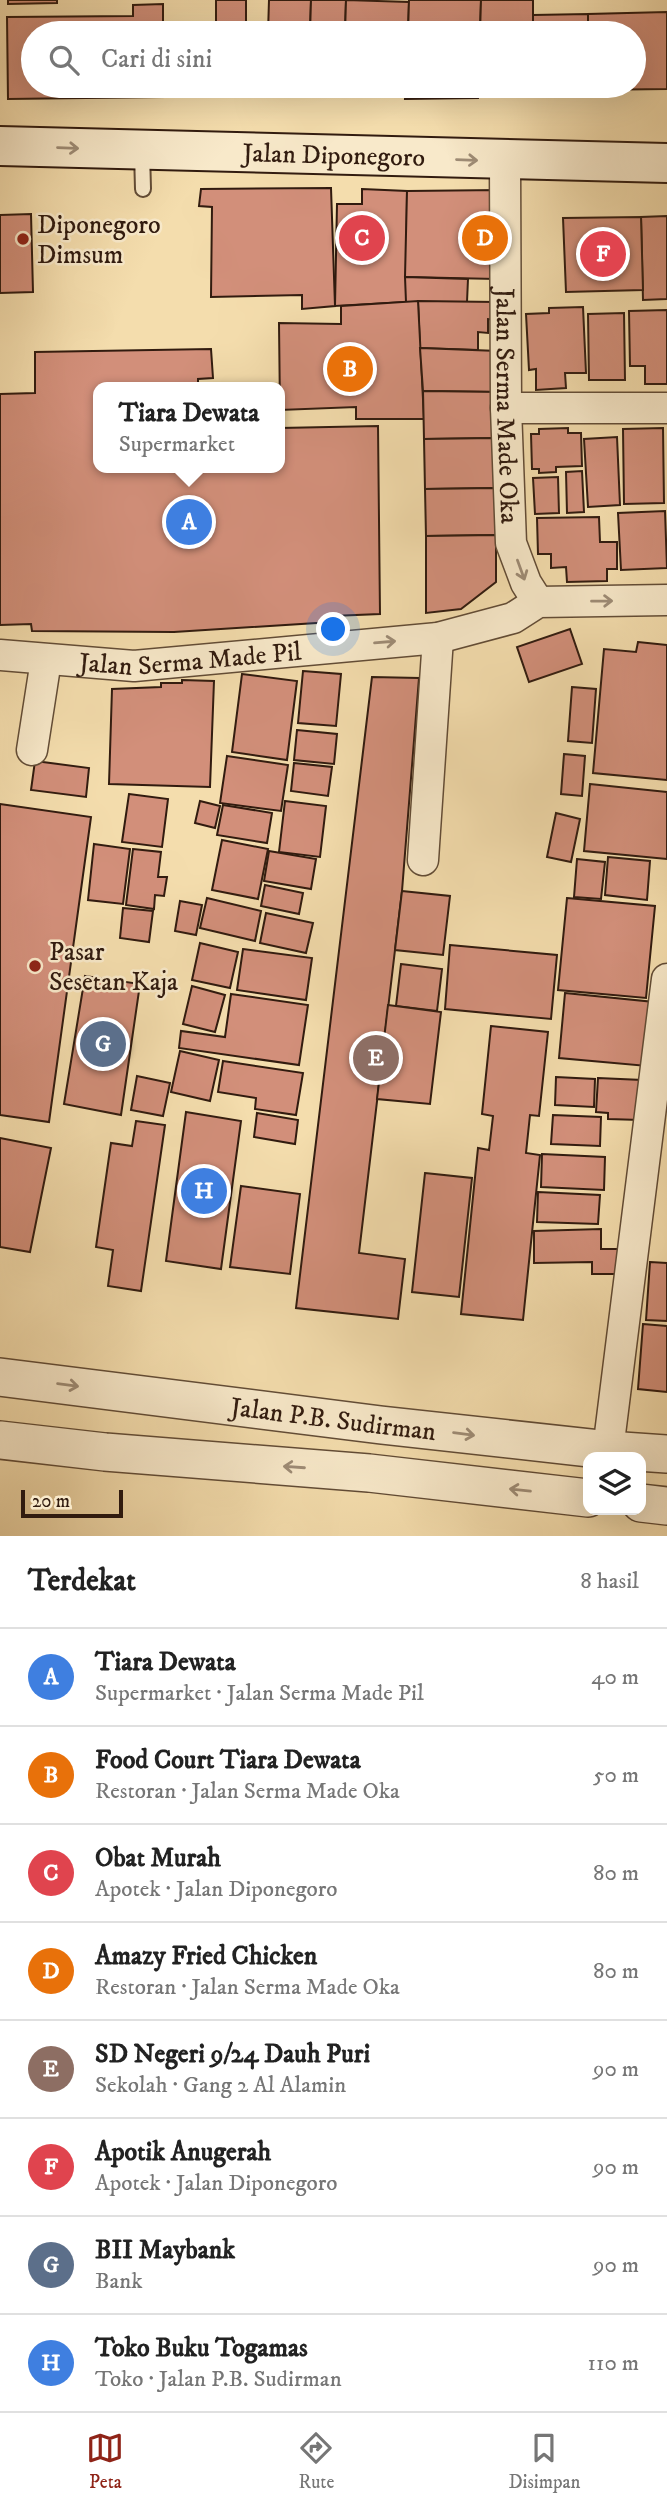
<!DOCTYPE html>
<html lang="id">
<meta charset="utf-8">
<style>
body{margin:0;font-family:"IM FELL DW Pica",serif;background:#f6f6f6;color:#222}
.controls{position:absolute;right:21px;bottom:21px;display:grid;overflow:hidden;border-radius:14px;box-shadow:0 7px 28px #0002}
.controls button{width:63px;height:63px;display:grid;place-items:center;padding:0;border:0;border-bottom:2px solid #e0e0e0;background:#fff;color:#222;font:35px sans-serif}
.scale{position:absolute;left:21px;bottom:18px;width:102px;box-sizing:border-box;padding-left:7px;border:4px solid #311b0f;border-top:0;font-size:19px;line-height:24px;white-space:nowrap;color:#311b0f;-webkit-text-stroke:5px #f8e9ca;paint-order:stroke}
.you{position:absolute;left:334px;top:630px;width:24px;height:24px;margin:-18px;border:5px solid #fff;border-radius:50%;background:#1a73e8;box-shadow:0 0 0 10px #1a73e833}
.badge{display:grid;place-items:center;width:46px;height:46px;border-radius:50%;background:#8f2418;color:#fff;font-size:23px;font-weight:700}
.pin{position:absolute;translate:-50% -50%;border:4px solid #fff;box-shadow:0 2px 7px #0006}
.popup{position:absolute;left:93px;top:382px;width:192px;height:91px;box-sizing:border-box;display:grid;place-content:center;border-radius:14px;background:#fff;filter:drop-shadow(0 2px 5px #0005);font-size:23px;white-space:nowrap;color:#767676}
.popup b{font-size:26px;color:#222}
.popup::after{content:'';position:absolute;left:50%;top:100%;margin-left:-14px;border:14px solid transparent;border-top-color:#fff}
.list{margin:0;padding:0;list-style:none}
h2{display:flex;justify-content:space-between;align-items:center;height:91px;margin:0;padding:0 28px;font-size:30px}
h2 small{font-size:23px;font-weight:400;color:#767676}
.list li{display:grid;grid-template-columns:46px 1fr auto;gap:21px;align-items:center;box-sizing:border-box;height:98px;padding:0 28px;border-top:2px solid #e0e0e0}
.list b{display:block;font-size:26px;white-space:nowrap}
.list p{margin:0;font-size:23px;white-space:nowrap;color:#767676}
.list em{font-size:23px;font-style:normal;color:#767676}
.icon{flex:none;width:38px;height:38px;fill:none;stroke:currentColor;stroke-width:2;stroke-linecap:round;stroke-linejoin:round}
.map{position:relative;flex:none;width:667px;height:1536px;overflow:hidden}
.search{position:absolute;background:#fff;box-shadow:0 7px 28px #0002;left:21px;right:21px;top:21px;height:77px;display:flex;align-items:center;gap:18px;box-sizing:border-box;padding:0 24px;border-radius:38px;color:#767676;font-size:26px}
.sheet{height:875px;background:#fff}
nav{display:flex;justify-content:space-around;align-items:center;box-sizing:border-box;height:98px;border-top:2px solid #e0e0e0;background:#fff;font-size:19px;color:#767676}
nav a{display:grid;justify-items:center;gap:4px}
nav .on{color:#8f2418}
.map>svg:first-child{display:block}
.building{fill:#d28f7a;stroke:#311b0f;stroke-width:2}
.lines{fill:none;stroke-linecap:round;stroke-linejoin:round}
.service-casing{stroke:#624c36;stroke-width:18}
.minor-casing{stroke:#624c36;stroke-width:33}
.tertiary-casing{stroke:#624c36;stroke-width:40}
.secondary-casing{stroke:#311b0f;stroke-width:42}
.service{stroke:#f8e9ca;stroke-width:14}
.minor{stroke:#f8e9ca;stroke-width:30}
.tertiary{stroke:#f8e9ca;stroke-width:37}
.secondary{stroke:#f8e9ca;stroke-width:38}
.oneway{stroke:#9e8c76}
.poi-dot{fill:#8f2418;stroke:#f8e9ca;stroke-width:2.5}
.labels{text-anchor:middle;stroke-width:5;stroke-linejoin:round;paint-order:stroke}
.street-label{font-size:26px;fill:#311b0f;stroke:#f8e9ca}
.poi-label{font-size:26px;fill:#311b0f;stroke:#f8e9ca;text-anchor:start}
</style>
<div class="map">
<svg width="667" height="1536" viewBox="0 0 667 1536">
<rect width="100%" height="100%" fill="#f4ddad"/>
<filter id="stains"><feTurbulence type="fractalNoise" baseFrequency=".00286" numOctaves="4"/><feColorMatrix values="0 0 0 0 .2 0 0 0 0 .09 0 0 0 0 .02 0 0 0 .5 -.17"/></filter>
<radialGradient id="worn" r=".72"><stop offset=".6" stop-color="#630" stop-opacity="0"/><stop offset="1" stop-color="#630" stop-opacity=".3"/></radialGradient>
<!-- building -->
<g class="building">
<polygon points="8,0 57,0 57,3 8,4"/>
<rect x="216" y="0" width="30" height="33"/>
<polygon points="269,0 311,0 310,33 268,33"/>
<polygon points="311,0 346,0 345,33 310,33"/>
<polygon points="346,0 409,2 408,33 345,33"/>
<polygon points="409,0 481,0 480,33 408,33"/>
<polygon points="481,0 533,0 533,33 480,33"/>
<polygon points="163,4 163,33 33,33 33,86 164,86 164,97 8,99 7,17 133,16 133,5"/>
<polygon points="667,12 667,89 587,90 587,86 634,86 634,33 588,33 588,14"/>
<polygon points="588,14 588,33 533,33 533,15"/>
<polygon points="406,86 479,86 478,98 405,99"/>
<polygon points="331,188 335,306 302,309 302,295 211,297 212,207 199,206 201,189"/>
<polygon points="362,189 407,191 406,302 335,306 337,204 362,204"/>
<polygon points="500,190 496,279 405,277 407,191"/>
<polygon points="31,214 33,292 0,293 0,215"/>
<polygon points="667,216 667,299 643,300 641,217"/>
<polygon points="641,217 643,290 566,292 563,218"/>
<polygon points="405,277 468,279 467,302 406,302"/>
<polygon points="418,301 496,302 497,320 488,319 488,333 478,332 478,350 420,348"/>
<polygon points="418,301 424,419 356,419 356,407 280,410 279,323 341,324 341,306"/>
<polygon points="583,307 586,373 565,373 566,388 536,390 536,369 529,370 526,314 549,313 549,308"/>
<polygon points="667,310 667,384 645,384 645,366 630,366 629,311"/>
<polygon points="624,313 625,380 589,380 588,314"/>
<polygon points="420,348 498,351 500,392 423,391"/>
<polygon points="211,349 213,378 198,379 198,387 98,387 98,468 280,468 280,428 378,426 380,614 332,616 332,622 174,632 32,631 31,624 0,625 0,394 35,393 35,352"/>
<polygon points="423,391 500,392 495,438 424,439"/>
<polygon points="568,428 568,433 581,433 582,466 556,467 556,472 539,473 539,469 532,469 531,434 539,434 539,429"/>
<polygon points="663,428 664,503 624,504 623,429"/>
<polygon points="617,437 620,505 588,507 584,439"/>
<polygon points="495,438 495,488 425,489 424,439"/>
<polygon points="582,471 584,512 567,513 566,472"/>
<polygon points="558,477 559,513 535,514 533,478"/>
<polygon points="495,488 496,535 426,536 425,489"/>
<polygon points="665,511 667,568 621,570 618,513"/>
<polygon points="599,517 600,542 617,542 617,569 607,569 607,581 567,582 566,567 551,568 551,554 538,554 537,518"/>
<polygon points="496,535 496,582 461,609 426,613 426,536"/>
<polygon points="570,629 582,664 529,682 517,647"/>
<polygon points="638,642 667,645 667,780 593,773 604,649 636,652"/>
<polygon points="303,671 341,674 336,726 298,723"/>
<polygon points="242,674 297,681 287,760 232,752"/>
<polygon points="372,677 419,678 402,891 359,1253 405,1259 398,1319 296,1308"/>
<polygon points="182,680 214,681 210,787 109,784 112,689 161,687 161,683 182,683"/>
<polygon points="572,687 596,689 592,743 568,741"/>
<polygon points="297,730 337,734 334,764 294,760"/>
<polygon points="564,754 585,756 582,796 561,794"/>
<polygon points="227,756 288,765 281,811 220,803"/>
<polygon points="35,761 89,768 86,797 31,790"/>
<polygon points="294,763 332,767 328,796 291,791"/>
<polygon points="590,784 667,792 667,859 584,851"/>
<polygon points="129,794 168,799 162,847 122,842"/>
<polygon points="200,801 220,806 215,828 195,823"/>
<polygon points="285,801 326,806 320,857 279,852"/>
<polygon points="0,804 91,817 49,1122 0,1115"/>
<polygon points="223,805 272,813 267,843 217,835"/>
<polygon points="556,813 580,819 571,862 547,857"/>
<polygon points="222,840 268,849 258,899 212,890"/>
<polygon points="94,844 130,849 123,904 88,900"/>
<polygon points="133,849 161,852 158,877 167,877 164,896 155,895 154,909 126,905"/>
<polygon points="269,851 316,859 311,889 264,881"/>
<polygon points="608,857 650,861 647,900 605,895"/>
<polygon points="577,859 605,862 601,899 574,897"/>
<polygon points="265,885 303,893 299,914 261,906"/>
<polygon points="402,891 450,896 443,955 395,950"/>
<polygon points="207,898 261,911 255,941 200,928"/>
<polygon points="567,898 655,906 646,998 558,990"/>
<polygon points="180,901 202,905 196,935 175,931"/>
<polygon points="123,908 153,911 149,942 120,938"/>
<polygon points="266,913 313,923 306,953 260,943"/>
<polygon points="200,943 238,952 230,988 192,980"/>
<polygon points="450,945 557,955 551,1019 445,1009"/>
<polygon points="243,949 312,958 306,1000 237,990"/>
<polygon points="401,964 442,969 437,1011 396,1006"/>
<polygon points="85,976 140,984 121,1115 64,1104"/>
<polygon points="192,986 225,995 215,1032 183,1024"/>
<polygon points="565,993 654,1002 647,1066 559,1058"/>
<polygon points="231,994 308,1005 299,1065 179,1048 181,1031 225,1037"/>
<polygon points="388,1005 441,1012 430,1104 377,1099"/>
<polygon points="491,1026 548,1032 539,1116 530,1115 526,1153 540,1155 523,1320 461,1314 478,1148 489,1150 493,1116 482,1114"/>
<polygon points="180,1051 219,1060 210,1101 171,1092"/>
<polygon points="223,1061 303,1073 296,1115 255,1109 256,1098 218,1092"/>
<polygon points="137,1076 170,1083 163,1116 131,1110"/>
<polygon points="556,1077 595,1079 594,1107 555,1105"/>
<polygon points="598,1078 642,1080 640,1120 608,1119 608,1113 596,1112"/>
<polygon points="186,1112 241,1121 221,1269 166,1261"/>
<polygon points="257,1113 298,1120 295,1144 254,1137"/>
<polygon points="553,1115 601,1117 600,1146 551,1144"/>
<polygon points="136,1121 165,1125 141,1291 108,1286 113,1250 96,1247 111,1143 132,1146"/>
<polygon points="0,1138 51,1148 30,1252 0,1247"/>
<polygon points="542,1154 605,1157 604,1190 541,1187"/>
<polygon points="425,1173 472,1178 459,1297 412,1292"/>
<polygon points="241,1186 300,1194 290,1274 230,1267"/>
<polygon points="538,1192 600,1195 598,1224 537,1222"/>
<polygon points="601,1229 601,1249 623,1249 623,1274 592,1274 592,1262 534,1263 534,1231"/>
<polygon points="650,1262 667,1263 667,1321 646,1320"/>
<polygon points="643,1324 667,1326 667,1392 638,1389"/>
</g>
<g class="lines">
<!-- service casing -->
<g class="service-casing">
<polyline id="service" points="142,152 143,189"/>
</g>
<!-- minor casing -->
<g class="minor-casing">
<g id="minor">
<path id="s1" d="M505,161L506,408L511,543L526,583L538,602"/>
<polyline points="506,408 667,408"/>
<path id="s2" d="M0,655L134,666L438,638L513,618L538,602L667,600"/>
<polyline points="32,750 46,660"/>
<polyline points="423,860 438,638"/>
<polyline points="608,1450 667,979"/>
</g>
</g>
<!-- tertiary casing -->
<g class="tertiary-casing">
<g id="tertiary">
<path id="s3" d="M0,1377L381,1425L608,1450L667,1454"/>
<polyline points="0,1440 105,1452 369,1473 588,1498"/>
<polyline points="641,1503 667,1506"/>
</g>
</g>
<!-- secondary casing -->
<g class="secondary-casing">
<g id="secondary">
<path id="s4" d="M0,146L667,163"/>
</g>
</g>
<!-- service -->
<use href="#service" class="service"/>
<!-- minor -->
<use href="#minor" class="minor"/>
<!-- tertiary -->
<use href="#tertiary" class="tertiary"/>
<!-- secondary -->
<use href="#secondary" class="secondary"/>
</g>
<!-- one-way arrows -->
<defs><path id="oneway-shaft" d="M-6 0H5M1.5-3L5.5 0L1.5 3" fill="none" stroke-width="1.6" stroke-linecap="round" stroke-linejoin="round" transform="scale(1.75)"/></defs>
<g class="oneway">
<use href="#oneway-shaft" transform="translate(68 148) rotate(2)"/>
<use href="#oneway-shaft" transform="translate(467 160) rotate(2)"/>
<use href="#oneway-shaft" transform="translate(521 570) rotate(70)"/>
<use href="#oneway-shaft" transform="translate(602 601) rotate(-1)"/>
<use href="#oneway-shaft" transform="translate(385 642) rotate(-5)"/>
<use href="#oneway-shaft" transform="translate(68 1385) rotate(7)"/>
<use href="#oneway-shaft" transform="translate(464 1434) rotate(7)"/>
<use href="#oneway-shaft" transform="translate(294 1467) rotate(-176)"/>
<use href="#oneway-shaft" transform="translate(520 1490) rotate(-174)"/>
</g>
<!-- markers -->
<g class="poi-dot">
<circle cx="23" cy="239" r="7"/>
<circle cx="35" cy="966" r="7"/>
</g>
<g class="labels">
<!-- street labels -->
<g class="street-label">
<text dy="9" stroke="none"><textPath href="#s4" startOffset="334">Jalan Diponegoro</textPath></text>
<text dy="9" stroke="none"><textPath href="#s1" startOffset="245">Jalan Serma Made Oka</textPath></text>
<text dy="9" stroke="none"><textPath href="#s2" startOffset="191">Jalan Serma Made Pil</textPath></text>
<text dy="9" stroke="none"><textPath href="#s3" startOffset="336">Jalan P.B. Sudirman</textPath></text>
</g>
<!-- poi labels -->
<g class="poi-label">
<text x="37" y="233">Diponegoro<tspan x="37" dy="30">Dimsum</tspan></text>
<text x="49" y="960">Pasar<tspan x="49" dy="30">Sesetan Kaja</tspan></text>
</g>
</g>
<rect width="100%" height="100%" filter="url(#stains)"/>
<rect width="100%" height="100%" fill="url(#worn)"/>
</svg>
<div class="controls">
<button><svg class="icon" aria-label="layers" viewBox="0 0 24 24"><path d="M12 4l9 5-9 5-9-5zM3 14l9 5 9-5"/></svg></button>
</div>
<div class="scale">20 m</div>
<div class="you"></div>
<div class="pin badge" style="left:189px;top:522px;background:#3f7fe0">A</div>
<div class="popup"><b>Tiara Dewata</b>Supermarket</div>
<div class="pin badge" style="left:350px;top:369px;background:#e8710a">B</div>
<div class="pin badge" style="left:362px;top:238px;background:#e0444e">C</div>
<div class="pin badge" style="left:485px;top:238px;background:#e8710a">D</div>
<div class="pin badge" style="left:376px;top:1058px;background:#8d6e63">E</div>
<div class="pin badge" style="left:603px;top:254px;background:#e0444e">F</div>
<div class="pin badge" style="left:103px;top:1044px;background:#5c6f8a">G</div>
<div class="pin badge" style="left:204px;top:1191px;background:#3f7fe0">H</div>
<div class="search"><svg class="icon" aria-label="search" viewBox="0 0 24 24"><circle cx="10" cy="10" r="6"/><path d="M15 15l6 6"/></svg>Cari di sini</div>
</div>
<section class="sheet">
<h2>Terdekat<small>8 hasil</small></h2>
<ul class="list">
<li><span class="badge" style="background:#3f7fe0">A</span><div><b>Tiara Dewata</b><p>Supermarket · Jalan Serma Made Pil</p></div><em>40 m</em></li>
<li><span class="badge" style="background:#e8710a">B</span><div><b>Food Court Tiara Dewata</b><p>Restoran · Jalan Serma Made Oka</p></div><em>50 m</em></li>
<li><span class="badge" style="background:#e0444e">C</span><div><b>Obat Murah</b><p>Apotek · Jalan Diponegoro</p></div><em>80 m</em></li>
<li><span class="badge" style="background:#e8710a">D</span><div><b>Amazy Fried Chicken</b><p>Restoran · Jalan Serma Made Oka</p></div><em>80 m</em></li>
<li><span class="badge" style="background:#8d6e63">E</span><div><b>SD Negeri 9/24 Dauh Puri</b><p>Sekolah · Gang 2 Al Alamin</p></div><em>90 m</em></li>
<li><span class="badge" style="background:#e0444e">F</span><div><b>Apotik Anugerah</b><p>Apotek · Jalan Diponegoro</p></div><em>90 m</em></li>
<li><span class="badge" style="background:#5c6f8a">G</span><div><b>BII Maybank</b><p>Bank</p></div><em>90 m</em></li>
<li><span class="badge" style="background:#3f7fe0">H</span><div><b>Toko Buku Togamas</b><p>Toko · Jalan P.B. Sudirman</p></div><em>110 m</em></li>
</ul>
</section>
<nav>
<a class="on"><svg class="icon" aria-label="map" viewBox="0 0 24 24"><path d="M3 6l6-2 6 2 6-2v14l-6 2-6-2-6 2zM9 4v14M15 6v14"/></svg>Peta</a>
<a><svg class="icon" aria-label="directions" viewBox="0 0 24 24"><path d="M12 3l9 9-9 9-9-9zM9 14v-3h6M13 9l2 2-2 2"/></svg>Rute</a>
<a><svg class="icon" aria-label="saved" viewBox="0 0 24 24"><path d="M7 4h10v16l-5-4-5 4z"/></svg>Disimpan</a>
</nav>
